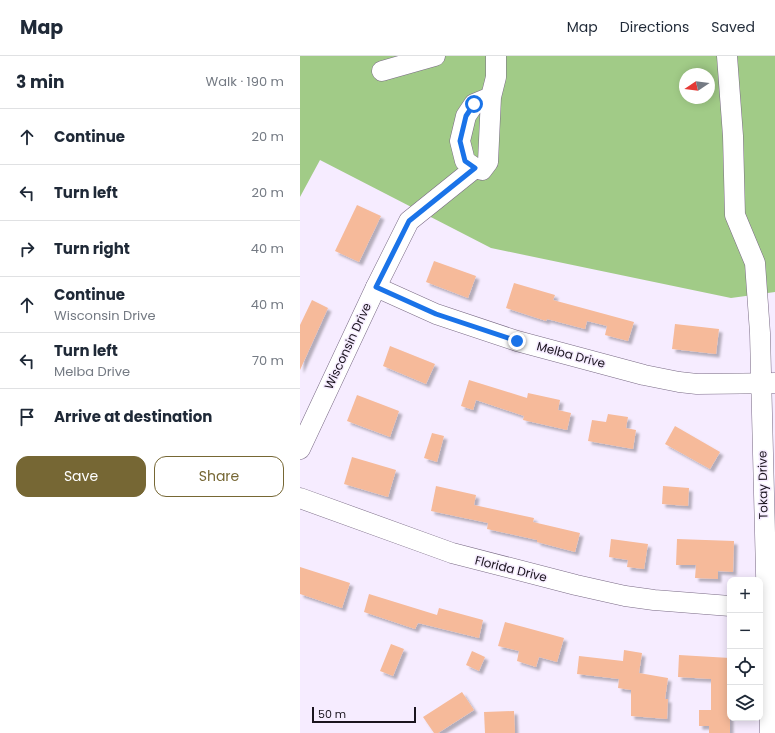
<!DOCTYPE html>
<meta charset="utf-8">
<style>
body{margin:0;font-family:Poppins,sans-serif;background:#f2f2f3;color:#1f2937}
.controls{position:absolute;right:12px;bottom:12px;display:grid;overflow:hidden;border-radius:8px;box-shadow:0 2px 10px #0003}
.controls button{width:36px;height:36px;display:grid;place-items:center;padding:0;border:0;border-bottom:1px solid #e0e1e3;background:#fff;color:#1f2937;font:20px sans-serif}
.compass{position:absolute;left:379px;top:12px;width:36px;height:36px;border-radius:50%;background:#fff;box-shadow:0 2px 10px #0003;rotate:257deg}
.scale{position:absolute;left:12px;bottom:10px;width:104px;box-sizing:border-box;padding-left:4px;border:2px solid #1a141e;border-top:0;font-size:11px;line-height:14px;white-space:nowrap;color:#1a141e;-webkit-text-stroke:3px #f6ecff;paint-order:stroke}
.stop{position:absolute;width:12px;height:12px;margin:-9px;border:3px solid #1a73e8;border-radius:50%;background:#fff}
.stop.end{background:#1a73e8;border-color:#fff;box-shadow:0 1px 4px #0008}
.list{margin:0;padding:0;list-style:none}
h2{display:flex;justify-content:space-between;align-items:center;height:52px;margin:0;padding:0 16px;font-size:17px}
h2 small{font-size:13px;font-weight:400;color:#747a83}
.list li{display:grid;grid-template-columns:26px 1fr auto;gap:12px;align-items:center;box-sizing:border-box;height:56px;padding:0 16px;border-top:1px solid #e0e1e3}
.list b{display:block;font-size:15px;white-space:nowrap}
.list p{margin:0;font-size:13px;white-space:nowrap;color:#747a83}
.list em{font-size:13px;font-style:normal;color:#747a83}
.actions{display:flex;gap:8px;padding:12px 16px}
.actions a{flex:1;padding:9px 0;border:1px solid #766734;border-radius:12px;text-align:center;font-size:14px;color:#766734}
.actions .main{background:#766734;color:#fff}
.icon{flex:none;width:22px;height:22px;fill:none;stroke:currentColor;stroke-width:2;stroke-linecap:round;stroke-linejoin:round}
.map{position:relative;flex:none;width:475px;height:677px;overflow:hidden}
header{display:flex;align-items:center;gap:24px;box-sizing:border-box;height:56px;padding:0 20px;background:#fff;border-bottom:1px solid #e0e1e3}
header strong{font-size:19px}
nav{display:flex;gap:22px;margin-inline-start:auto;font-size:14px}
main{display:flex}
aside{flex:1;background:#fff}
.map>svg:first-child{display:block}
.forest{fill:#a1cb87;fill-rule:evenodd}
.building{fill:#f6ba9a;filter:url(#shadow)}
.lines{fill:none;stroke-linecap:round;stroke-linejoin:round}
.minor-casing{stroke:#796a85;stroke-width:21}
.minor{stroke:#fff;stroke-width:20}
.route{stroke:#1a73e8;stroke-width:5}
.labels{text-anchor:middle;stroke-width:3;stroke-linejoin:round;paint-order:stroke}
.street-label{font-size:12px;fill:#1a141e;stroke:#f6ecff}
</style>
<header>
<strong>Map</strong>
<nav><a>Map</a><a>Directions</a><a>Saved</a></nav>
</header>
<main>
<aside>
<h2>3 min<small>Walk · 190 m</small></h2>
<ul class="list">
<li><svg class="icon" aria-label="ahead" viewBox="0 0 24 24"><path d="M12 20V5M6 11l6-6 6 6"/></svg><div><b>Continue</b></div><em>20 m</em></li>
<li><svg class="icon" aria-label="left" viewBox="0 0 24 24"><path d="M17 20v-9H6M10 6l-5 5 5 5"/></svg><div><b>Turn left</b></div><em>20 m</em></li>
<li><svg class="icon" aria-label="right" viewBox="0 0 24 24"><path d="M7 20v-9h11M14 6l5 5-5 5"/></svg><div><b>Turn right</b></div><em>40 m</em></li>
<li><svg class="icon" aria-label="ahead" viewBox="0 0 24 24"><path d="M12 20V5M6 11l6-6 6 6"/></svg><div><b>Continue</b><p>Wisconsin Drive</p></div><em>40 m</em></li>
<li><svg class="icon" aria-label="left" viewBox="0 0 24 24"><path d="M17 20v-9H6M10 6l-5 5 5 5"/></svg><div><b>Turn left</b><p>Melba Drive</p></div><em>70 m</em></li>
<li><svg class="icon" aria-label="arrive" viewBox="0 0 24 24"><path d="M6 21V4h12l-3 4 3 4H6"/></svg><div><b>Arrive at destination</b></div></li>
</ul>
<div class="actions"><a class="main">Save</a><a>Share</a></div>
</aside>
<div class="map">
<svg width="475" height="677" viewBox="0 0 475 677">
<defs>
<filter id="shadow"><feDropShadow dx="3.5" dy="3.5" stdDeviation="1" flood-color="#0004"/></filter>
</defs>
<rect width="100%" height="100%" fill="#f6ecff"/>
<!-- forest -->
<path class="forest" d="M0,0H475V236L431,242L191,192L20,104L0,141ZM385,18H409V42H385Z"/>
<!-- building -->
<g class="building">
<polygon points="57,149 81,160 59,206 35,195"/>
<polygon points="134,205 176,220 168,242 126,226"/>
<polygon points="214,227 255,239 253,244 334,266 328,285 305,279 307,270 287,265 285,273 247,263 246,265 206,252"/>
<polygon points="12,244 28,252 0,314 0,269"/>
<polygon points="375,268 419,273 416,298 372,293"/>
<polygon points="90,290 135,308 126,328 83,310"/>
<polygon points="169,324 227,342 228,337 260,344 258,354 271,357 267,374 223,364 224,360 176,344 173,354 161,350"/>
<polygon points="57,339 99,355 90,381 47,365"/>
<polygon points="308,358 328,361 326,372 336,374 333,393 288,385 292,364 306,366"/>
<polygon points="375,370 420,396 410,413 365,388"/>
<polygon points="132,377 144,380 137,406 124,402"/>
<polygon points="52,401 96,414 88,441 44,428"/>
<polygon points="136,430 176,439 174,449 234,462 233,466 280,477 275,496 237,486 237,484 187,473 188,467 131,455"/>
<polygon points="363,430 389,432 388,450 362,448"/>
<polygon points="311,483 348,488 344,513 327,511 328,504 309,501"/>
<polygon points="377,483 434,485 433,516 418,515 418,523 395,522 396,509 376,509"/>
<polygon points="0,511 50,527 42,552 0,538"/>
<polygon points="69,538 137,559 139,552 183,564 179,582 118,567 115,573 64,556"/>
<polygon points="205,566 264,582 257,606 239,601 236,611 217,605 219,595 198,590"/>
<polygon points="91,588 104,593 93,620 80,615"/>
<polygon points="324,594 342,597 339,617 368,622 365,643 368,643 367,663 331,660 331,634 318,632 319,623 277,618 279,600 323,605"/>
<polygon points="172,595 185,601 179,615 166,609"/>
<polygon points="379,599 430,602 430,677 409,677 409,670 399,670 399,654 411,654 411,623 378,621"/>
<polygon points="162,636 174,654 138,677 134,677 123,661"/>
<polygon points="214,655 215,677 185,677 184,656"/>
</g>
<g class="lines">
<!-- minor casing -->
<g class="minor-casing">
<g id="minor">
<polyline points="427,0 433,80 435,159 455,207 460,277 470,677"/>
<polyline points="82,15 135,0"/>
<polyline points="191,41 174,48 166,60 160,85 165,105 175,112 182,114 188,106 191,41 196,21 196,0"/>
<polyline points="76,231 136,258 217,285 344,319 379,326 397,328 475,327"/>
<polyline points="0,393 76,231 109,165 175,112"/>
<polyline points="0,442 152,497 276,529 325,540 354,544 430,550"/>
</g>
</g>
<!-- minor -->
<use href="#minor" class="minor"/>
</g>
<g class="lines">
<!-- route -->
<polyline class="route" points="174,48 166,60 160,85 165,105 175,112 109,165 76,231 136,258 217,285"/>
</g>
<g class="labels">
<!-- street labels -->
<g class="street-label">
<text transform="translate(48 290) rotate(-65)" y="4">Wisconsin Drive</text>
<text transform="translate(271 299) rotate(15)" y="4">Melba Drive</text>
<text transform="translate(463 429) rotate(-91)" y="4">Tokay Drive</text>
<text transform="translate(211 513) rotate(14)" y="4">Florida Drive</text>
</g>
</g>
</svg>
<div class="controls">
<button>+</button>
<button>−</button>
<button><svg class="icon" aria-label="locate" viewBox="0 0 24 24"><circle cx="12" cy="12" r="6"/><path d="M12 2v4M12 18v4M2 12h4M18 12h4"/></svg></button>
<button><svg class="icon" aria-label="layers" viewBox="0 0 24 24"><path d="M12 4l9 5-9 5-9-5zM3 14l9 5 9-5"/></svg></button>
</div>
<svg class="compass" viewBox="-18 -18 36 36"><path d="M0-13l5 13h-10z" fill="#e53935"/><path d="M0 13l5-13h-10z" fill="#747a83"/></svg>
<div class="scale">50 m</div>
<div class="stop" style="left:174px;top:48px"></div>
<div class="stop end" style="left:217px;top:285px"></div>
</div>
</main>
